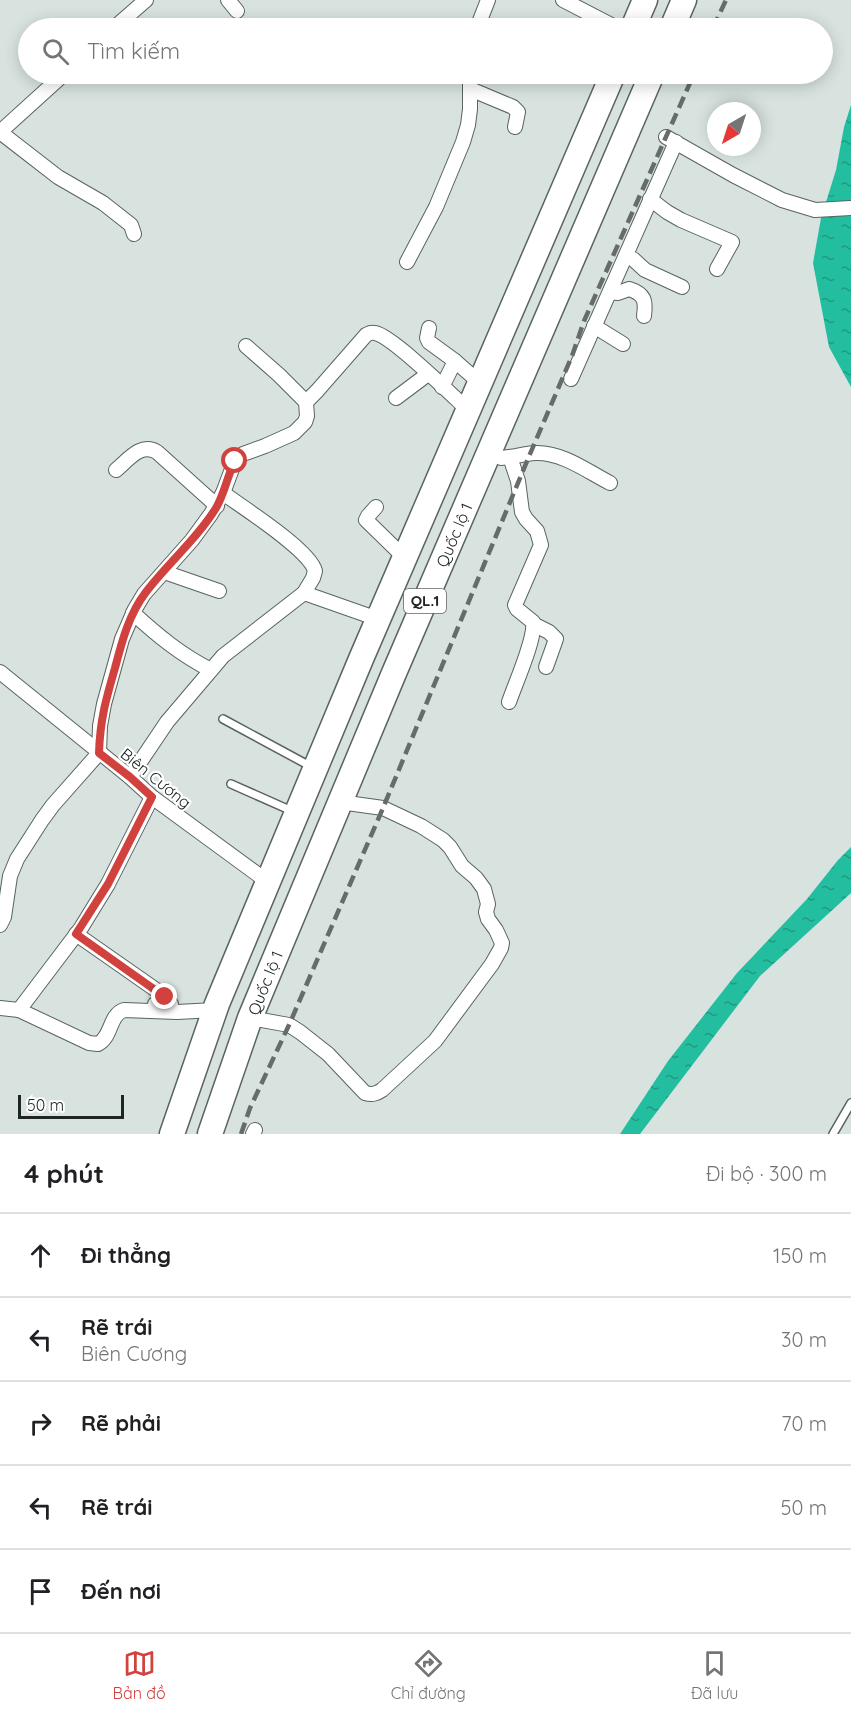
<!DOCTYPE html>
<html lang="vi">
<meta charset="utf-8">
<style>
body{margin:0;font-family:Quicksand,sans-serif;background:#f2f2f2;color:#202124}
.compass{position:absolute;left:707px;top:102px;width:54px;height:54px;border-radius:50%;background:#fff;box-shadow:0 3px 15px #0003;rotate:219deg}
.scale{position:absolute;left:18px;bottom:15px;width:106px;box-sizing:border-box;padding-left:6px;border:3px solid #202423;border-top:0;font-size:16px;line-height:21px;white-space:nowrap;color:#202423;-webkit-text-stroke:4px #fff;paint-order:stroke}
.stop{position:absolute;width:18px;height:18px;margin:-14px;border:4px solid #d1423f;border-radius:50%;background:#fff}
.stop.end{background:#d1423f;border-color:#fff;box-shadow:0 2px 6px #0008}
.list{margin:0;padding:0;list-style:none}
h2{display:flex;justify-content:space-between;align-items:center;height:78px;margin:0;padding:0 24px;font-size:26px}
h2 small{font-size:20px;font-weight:400;color:#757577}
.list li{display:grid;grid-template-columns:39px 1fr auto;gap:18px;align-items:center;box-sizing:border-box;height:84px;padding:0 24px;border-top:2px solid #e0e0e0}
.list b{display:block;font-size:22px;white-space:nowrap}
.list p{margin:0;font-size:20px;white-space:nowrap;color:#757577}
.list em{font-size:20px;font-style:normal;color:#757577}
.icon{flex:none;width:33px;height:33px;fill:none;stroke:currentColor;stroke-width:2;stroke-linecap:round;stroke-linejoin:round}
.map{position:relative;flex:none;width:851px;height:1134px;overflow:hidden}
.search{position:absolute;background:#fff;box-shadow:0 3px 15px #0003;left:18px;right:18px;top:18px;height:66px;display:flex;align-items:center;gap:15px;box-sizing:border-box;padding:0 21px;border-radius:33px;color:#757577;font-size:22px}
.sheet{height:498px;background:#fff}
nav{display:flex;justify-content:space-around;align-items:center;box-sizing:border-box;height:84px;border-top:2px solid #e0e0e0;background:#fff;font-size:16px;color:#757577}
nav a{display:grid;justify-items:center;gap:3px}
nav .on{color:#d1423f}
.map>svg:first-child{display:block}
.water{fill:url(#water-ripples)}
.lines{fill:none;stroke-linecap:round;stroke-linejoin:round}
.service-casing{stroke:#596360;stroke-width:10}
.minor-casing{stroke:#596360;stroke-width:16}
.trunk-casing{stroke:#596360;stroke-width:27}
.service{stroke:#fff;stroke-width:7}
.minor{stroke:#fff;stroke-width:14}
.trunk{stroke:#fff;stroke-width:24}
.rail{stroke:#666c6b;stroke-width:4.5;stroke-dasharray:12 6;stroke-linecap:butt}
.route{stroke:#d1423f;stroke-width:8}
.labels{text-anchor:middle;stroke-width:4.5;stroke-linejoin:round;paint-order:stroke}
.shield{fill:#fff;stroke:#636665;stroke-width:1.5}
.shield-label{font-size:15px;font-weight:bold;fill:#202423}
.street-label{font-size:16px;fill:#202423;stroke:#fff}
</style>
<div class="map">
<svg width="851" height="1134" viewBox="0 0 851 1134">
<defs>
<pattern id="water-ripples" width="26" height="14" patternUnits="userSpaceOnUse" patternTransform="scale(1.5)"><rect width="26" height="14" fill="#23bea0"/><path d="M2 4q2-2 4 0t4 0M15 11q2-2 4 0t4 0" fill="none" stroke="#1e9a82"/></pattern>
</defs>
<rect width="100%" height="100%" fill="#d8e3e0"/>
<!-- water -->
<g class="water">
<polygon points="851,105 851,387 829,347 813,263 821,218 836,170 844,127"/>
<polygon points="851,847 851,893 760,976 640,1134 620,1134 668,1061 737,973 807,899 838,860"/>
</g>
<g class="lines">
<!-- service casing -->
<g class="service-casing">
<g id="service">
<polyline points="223,719 310,766"/>
<polyline points="231,784 292,811"/>
<polyline points="833,1134 851,1103"/>
</g>
</g>
<!-- minor casing -->
<g class="minor-casing">
<g id="minor">
<polyline points="228,0 237,11"/>
<polyline points="563,0 617,28"/>
<polyline points="114,28 146,0"/>
<polyline points="477,28 488,0"/>
<polyline points="470,89 513,107 518,112 515,127"/>
<polyline points="0,132 58,177 103,203 131,225 134,234"/>
<polyline points="0,132 64,74"/>
<polyline points="666,137 733,175 782,200 815,210 851,208"/>
<polyline points="650,199 667,212 681,220 732,242 717,269"/>
<polyline points="626,256 633,259 645,270 682,287"/>
<polyline points="407,262 436,207 463,142 468,125 470,109 470,74"/>
<path d="M610,292L618,293L629,289C645,294 646,301 644,316"/>
<polyline points="594,326 623,344"/>
<polyline points="429,328 427,338 429,342 455,361"/>
<polyline points="571,379 676,142"/>
<polyline points="442,387 455,361 480,383"/>
<polyline points="396,398 428,374"/>
<path d="M306,402L317,391L366,335C370,333 370,332 375,333C392,336 452,395 468,410"/>
<path d="M501,458C513,457 524,454 535,453C562,452 587,471 610,483"/>
<path d="M116,470C128,460 141,442 157,452L217,506"/>
<path d="M223,493C242,507 310,550 315,571L313,578L304,593"/>
<polyline points="376,507 368,516 366,520 405,558"/>
<polyline points="164,572 219,591"/>
<path d="M133,613C157,635 181,655 211,670"/>
<polyline points="535,625 549,632 556,639 546,667"/>
<polyline points="0,672 130,777 152,797 268,882"/>
<path d="M509,702C515,684 536,638 533,622L517,609L515,605L541,545L537,531L526,519L522,512L518,481L510,457"/>
<polyline points="130,777 167,722 223,656 304,593 378,619"/>
<polyline points="0,925 4,917 10,876 17,859 42,820 53,805 99,753 100,726 104,704 122,639 135,609 144,594 192,540 211,514 223,493 235,461 243,454 265,446 294,433 305,422 307,416 306,402 279,375 246,346"/>
<polyline points="76,934 159,992 171,1004 155,1004"/>
<polyline points="0,1008 19,1010 81,928 108,884 152,797"/>
<path d="M19,1010L89,1043L98,1044C112,1037 109,1015 124,1010L177,1012L215,1010"/>
<path d="M250,1018L289,1025L300,1032L328,1054L365,1093C372,1095 376,1094 382,1090L435,1041L492,964L501,948L502,943L496,930L488,919L486,912L488,904L484,889L476,878L462,866L450,847L443,840L421,826L383,808L340,802"/>
<polyline points="253,1134 255,1130"/>
</g>
</g>
<!-- trunk casing -->
<g class="trunk-casing">
<g id="trunk">
<polyline points="633,28 645,0"/>
<polyline points="672,28 684,0"/>
<polyline points="172,1134 217,1004 361,659 613,74"/>
<polyline points="210,1134 250,1018 394,673 652,74"/>
</g>
</g>
<!-- service -->
<use href="#service" class="service"/>
<!-- minor -->
<use href="#minor" class="minor"/>
<!-- trunk -->
<use href="#trunk" class="trunk"/>
<!-- rail -->
<g class="rail">
<polyline points="713,28 726,0"/>
<polyline points="241,1134 250,1108 289,1025 383,808 530,454 572,356 584,321 694,74"/>
</g>
</g>
<g class="lines">
<!-- route -->
<path class="route" d="M165,997L76,934L108,884L152,797L130,777L99,753C100,720 106,699 115,668C122,641 129,614 146,592C168,563 197,539 216,508C225,493 227,476 235,461"/>
</g>
<g class="labels">
<!-- shield labels -->
<rect class="shield" x="404" y="589" width="42" height="24" rx="4.5"/>
<g class="shield-label">
<text x="425" y="606">QL.1</text>
</g>
<!-- street labels -->
<g class="street-label">
<text transform="translate(454 535) rotate(-67)" y="6">Quốc lộ 1</text>
<text transform="translate(156 778) rotate(39)" y="6">Biên Cương</text>
<text transform="translate(265 983) rotate(-68)" y="6">Quốc lộ 1</text>
</g>
</g>
</svg>
<svg class="compass" viewBox="-18 -18 36 36"><path d="M0-13l5 13h-10z" fill="#e53935"/><path d="M0 13l5-13h-10z" fill="#757577"/></svg>
<div class="scale">50 m</div>
<div class="stop" style="left:235px;top:461px"></div>
<div class="stop end" style="left:165px;top:997px"></div>
<div class="search"><svg class="icon" aria-label="search" viewBox="0 0 24 24"><circle cx="10" cy="10" r="6"/><path d="M15 15l6 6"/></svg>Tìm kiếm</div>
</div>
<section class="sheet">
<h2>4 phút<small>Đi bộ · 300 m</small></h2>
<ul class="list">
<li><svg class="icon" aria-label="ahead" viewBox="0 0 24 24"><path d="M12 20V5M6 11l6-6 6 6"/></svg><div><b>Đi thẳng</b></div><em>150 m</em></li>
<li><svg class="icon" aria-label="left" viewBox="0 0 24 24"><path d="M17 20v-9H6M10 6l-5 5 5 5"/></svg><div><b>Rẽ trái</b><p>Biên Cương</p></div><em>30 m</em></li>
<li><svg class="icon" aria-label="right" viewBox="0 0 24 24"><path d="M7 20v-9h11M14 6l5 5-5 5"/></svg><div><b>Rẽ phải</b></div><em>70 m</em></li>
<li><svg class="icon" aria-label="left" viewBox="0 0 24 24"><path d="M17 20v-9H6M10 6l-5 5 5 5"/></svg><div><b>Rẽ trái</b></div><em>50 m</em></li>
<li><svg class="icon" aria-label="arrive" viewBox="0 0 24 24"><path d="M6 21V4h12l-3 4 3 4H6"/></svg><div><b>Đến nơi</b></div></li>
</ul>
</section>
<nav>
<a class="on"><svg class="icon" aria-label="map" viewBox="0 0 24 24"><path d="M3 6l6-2 6 2 6-2v14l-6 2-6-2-6 2zM9 4v14M15 6v14"/></svg>Bản đồ</a>
<a><svg class="icon" aria-label="directions" viewBox="0 0 24 24"><path d="M12 3l9 9-9 9-9-9zM9 14v-3h6M13 9l2 2-2 2"/></svg>Chỉ đường</a>
<a><svg class="icon" aria-label="saved" viewBox="0 0 24 24"><path d="M7 4h10v16l-5-4-5 4z"/></svg>Đã lưu</a>
</nav>
